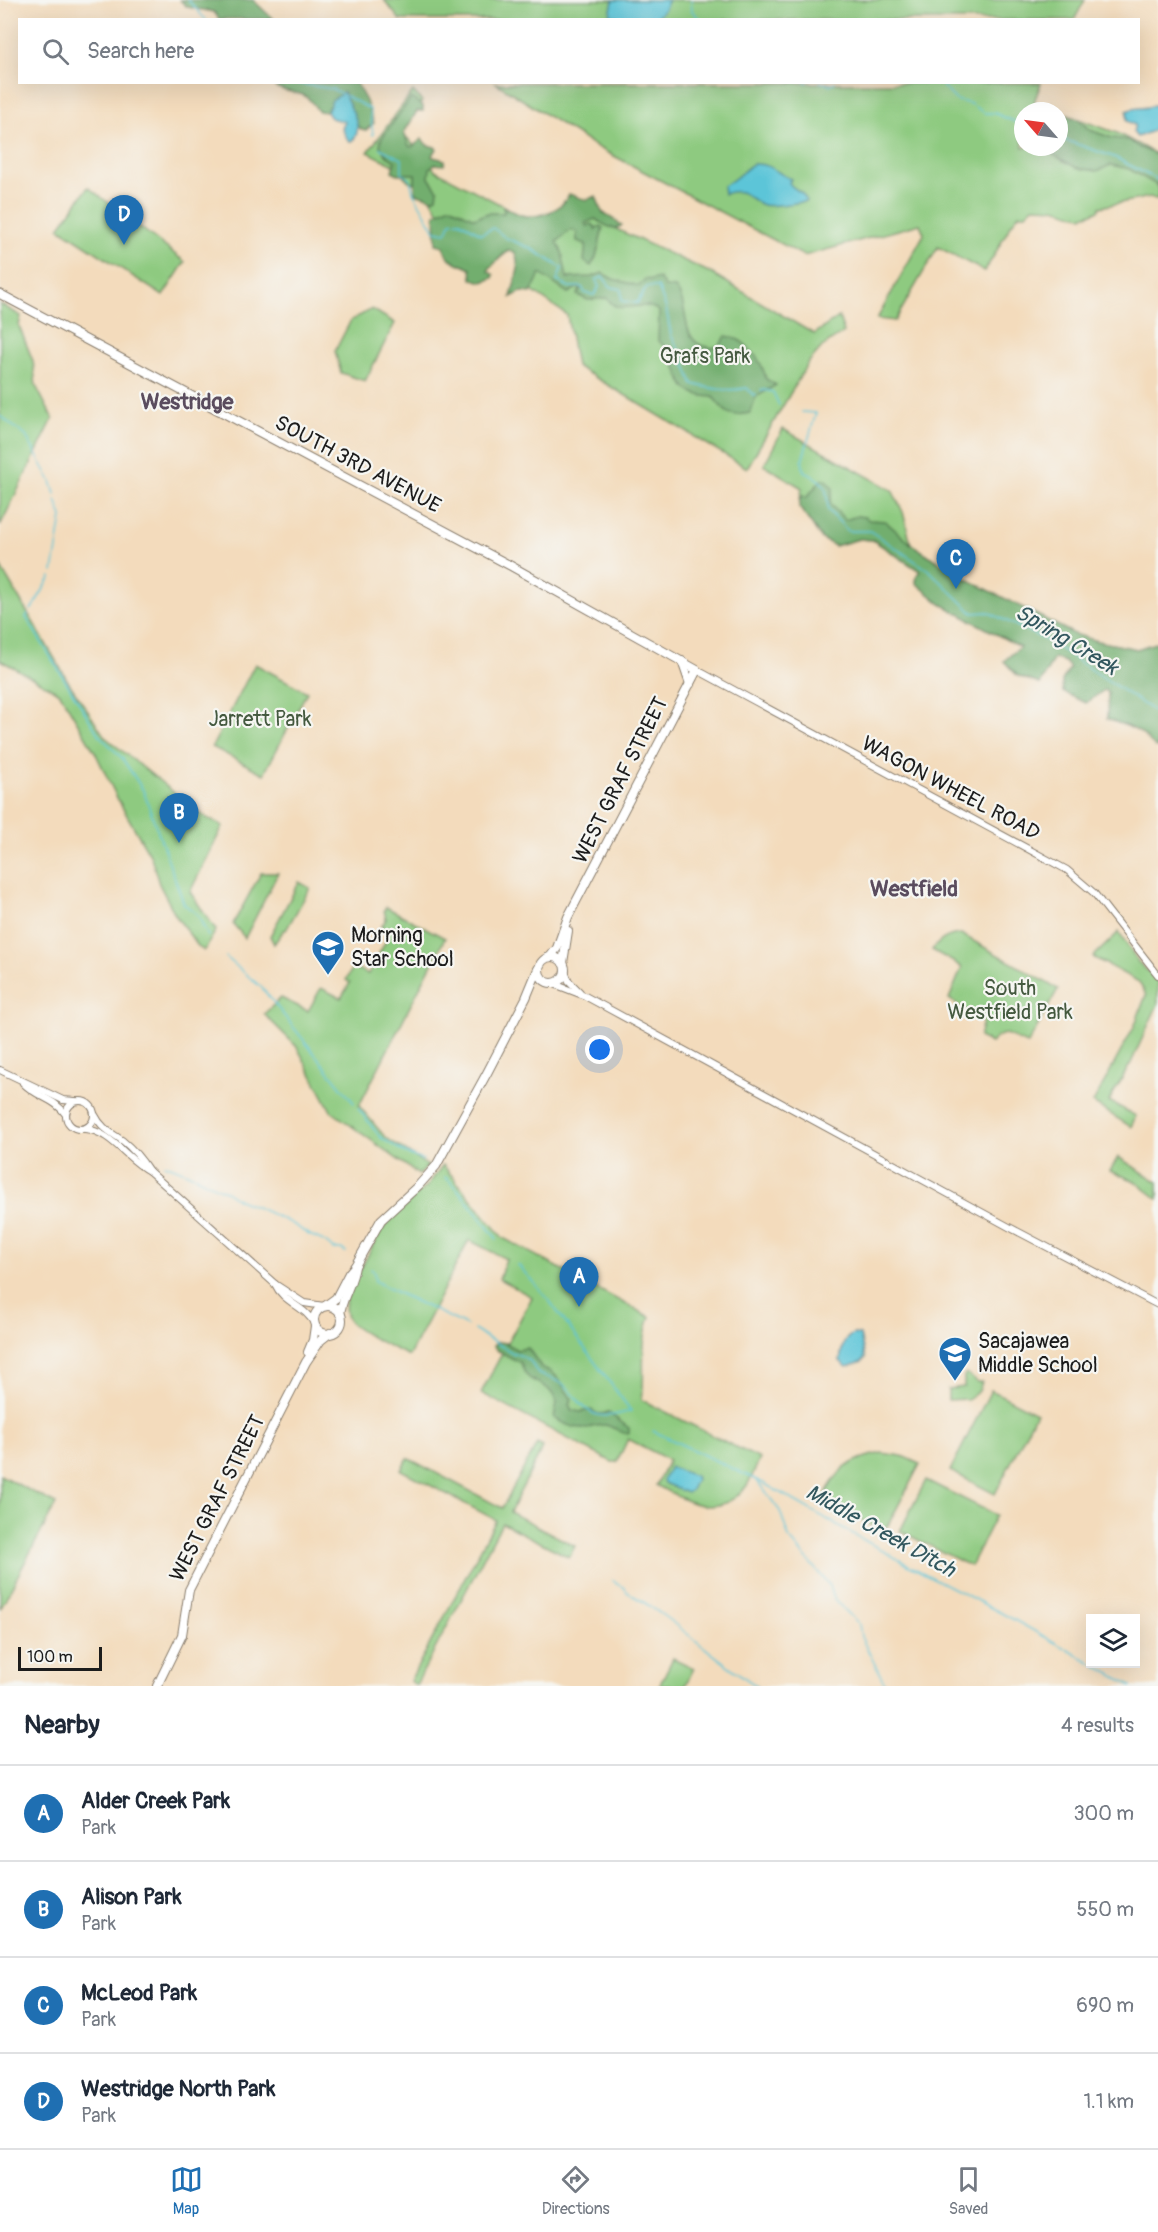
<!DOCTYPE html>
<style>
body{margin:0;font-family:Pangolin,sans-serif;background:#f6f6f7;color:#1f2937}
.controls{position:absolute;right:18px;bottom:18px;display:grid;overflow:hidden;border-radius:0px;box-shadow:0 6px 24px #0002}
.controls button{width:54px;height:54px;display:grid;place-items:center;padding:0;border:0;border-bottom:2px solid #e0e1e3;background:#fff;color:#1f2937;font:30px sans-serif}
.compass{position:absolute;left:1014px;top:102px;width:54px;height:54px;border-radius:50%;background:#fff;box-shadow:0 6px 24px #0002;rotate:298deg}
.scale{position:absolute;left:18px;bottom:15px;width:84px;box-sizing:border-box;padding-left:6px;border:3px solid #1c1c1c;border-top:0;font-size:16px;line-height:21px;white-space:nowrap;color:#1c1c1c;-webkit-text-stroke:4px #f6f6f2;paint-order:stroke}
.you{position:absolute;left:600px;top:1050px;width:21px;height:21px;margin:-15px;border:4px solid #fff;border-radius:50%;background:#1a73e8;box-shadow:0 0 0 9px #1a73e833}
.badge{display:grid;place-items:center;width:39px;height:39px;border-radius:50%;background:#1f6fb2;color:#fff;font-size:20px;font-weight:700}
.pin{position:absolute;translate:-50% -50px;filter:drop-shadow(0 2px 3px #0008)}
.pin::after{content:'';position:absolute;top:32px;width:21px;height:18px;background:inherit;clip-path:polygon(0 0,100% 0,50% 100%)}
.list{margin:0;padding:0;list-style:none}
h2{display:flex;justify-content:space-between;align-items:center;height:78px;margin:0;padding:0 24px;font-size:26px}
h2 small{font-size:20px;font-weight:400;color:#747a83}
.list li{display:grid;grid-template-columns:39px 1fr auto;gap:18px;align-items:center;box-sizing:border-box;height:96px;padding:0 24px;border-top:2px solid #e0e1e3}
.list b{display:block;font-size:22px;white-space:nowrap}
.list p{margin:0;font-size:20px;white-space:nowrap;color:#747a83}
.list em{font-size:20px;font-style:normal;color:#747a83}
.icon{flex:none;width:33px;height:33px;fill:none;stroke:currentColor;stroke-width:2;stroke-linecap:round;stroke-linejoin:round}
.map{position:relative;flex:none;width:1158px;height:1686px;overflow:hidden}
.search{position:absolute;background:#fff;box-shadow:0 6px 24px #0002;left:18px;right:18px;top:18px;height:66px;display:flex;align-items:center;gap:15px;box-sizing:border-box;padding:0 21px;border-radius:0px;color:#747a83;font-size:22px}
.sheet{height:462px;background:#fff}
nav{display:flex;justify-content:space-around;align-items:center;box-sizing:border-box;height:84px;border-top:2px solid #e0e1e3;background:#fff;font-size:16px;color:#747a83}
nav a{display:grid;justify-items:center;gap:3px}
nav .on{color:#1f6fb2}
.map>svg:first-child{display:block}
.green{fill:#8eca80;stroke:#55734e;stroke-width:1.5}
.forest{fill:#72ae6e;stroke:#476545;stroke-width:1.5}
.water{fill:#5cc5d8;stroke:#3c707a;stroke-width:1.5}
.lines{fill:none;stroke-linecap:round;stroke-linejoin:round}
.stream{stroke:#5cc5d8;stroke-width:1.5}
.minor-casing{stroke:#887c6c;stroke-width:8}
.major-casing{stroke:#887c6c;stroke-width:10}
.minor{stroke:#fff;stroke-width:6}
.major{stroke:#fff;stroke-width:8}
.labels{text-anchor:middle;stroke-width:4.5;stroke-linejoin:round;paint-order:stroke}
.park-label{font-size:21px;fill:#44593f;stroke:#f6f6f2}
.street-label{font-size:21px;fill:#1c1c1c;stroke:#f6f6f2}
.poi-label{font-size:21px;fill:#1c1c1c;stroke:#f6f6f2;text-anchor:start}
.neighbourhood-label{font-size:22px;font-weight:bold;fill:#5a4c5e;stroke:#f6f6f2}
.water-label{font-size:22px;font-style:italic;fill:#32575e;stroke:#f6f6f2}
</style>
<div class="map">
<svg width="1158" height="1686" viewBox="0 0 1158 1686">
<rect width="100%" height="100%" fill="#f6f6f2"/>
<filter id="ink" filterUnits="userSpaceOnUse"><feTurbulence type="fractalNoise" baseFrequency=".0167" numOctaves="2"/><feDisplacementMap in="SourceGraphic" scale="12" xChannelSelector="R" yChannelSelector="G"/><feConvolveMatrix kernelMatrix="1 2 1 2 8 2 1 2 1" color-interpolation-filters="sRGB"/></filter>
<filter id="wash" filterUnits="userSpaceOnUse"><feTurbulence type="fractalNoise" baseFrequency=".008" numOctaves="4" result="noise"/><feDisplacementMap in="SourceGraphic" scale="24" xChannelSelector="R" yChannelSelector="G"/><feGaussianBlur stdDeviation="1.35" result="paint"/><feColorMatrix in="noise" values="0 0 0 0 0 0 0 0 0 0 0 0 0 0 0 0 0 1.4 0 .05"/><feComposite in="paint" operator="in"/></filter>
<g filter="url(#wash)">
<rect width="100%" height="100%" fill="#f3dbbc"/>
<!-- green -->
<g class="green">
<polygon points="384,0 1085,0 1074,20 400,20"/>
<path d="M496,83H1041L1034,102L1057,111H1023V147H1059V112L1117,133L1158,155V200L1150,197L1100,207L1099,210C1076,221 1079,214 1058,209C1050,207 1041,207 1033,207L1026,214H1019C1004,232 998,253 984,271L938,247L895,321L877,319L924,234L920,224L804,256L595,146Z"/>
<polygon points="413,91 422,101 403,133 435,170 526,218 556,216 564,201 601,222 711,273 814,334 839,317 844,332 822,347 808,363 747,468 576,366 567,315 519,282 520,267 517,253 509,251 490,266 441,216 425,188 409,181 392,164 368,152"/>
<polygon points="88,187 185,262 163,296 59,228"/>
<polygon points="0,304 21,316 19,326 33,361 36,386 53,419 0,526"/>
<polygon points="372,309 395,323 365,381 341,373 335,351 351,320"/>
<path d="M783,429L892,490L903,512L911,544L959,575L1074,634L1097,641L1137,649L1158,642V748C1150,745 1149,740 1143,735C1133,726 1119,724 1107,719L1108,692L1104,690L1086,703L1063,692L1062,681L1070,668L1065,662L1054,658L1040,684L1018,676L1004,661L1020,647L941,604L916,583L917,575L920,571L873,540L859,539L835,546L822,539L799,507L802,488L764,465Z"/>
<polygon points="0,566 69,683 105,737 187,803 207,818 223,826 190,892 216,930 204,951 197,945 176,916 159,884 151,857 118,800 95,752 60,693 0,660"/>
<polygon points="255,664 307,692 264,774 212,747"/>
<polygon points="261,873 278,873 245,938 233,924"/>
<polygon points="299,882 310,888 286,930 284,930 274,944 270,936"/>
<polygon points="386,907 445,938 359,1106 385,1137 428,1166 419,1175 331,1111 297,1047 264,1014 281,998 308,1011 321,988 341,998 350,983 346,980 353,967 368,974 389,935 388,932 381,927 386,919 384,910"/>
<polygon points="1119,932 1138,962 1158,980 1158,1004 1131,1063 1109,1101 1136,1116 1131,1127 1093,1103 1134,1027 1146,995 1139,982 1093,957"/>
<path d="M961,934L1058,989L1028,1044C1010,1040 1008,1025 991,1043L979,1037L983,1021L949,999L962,967L932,950C940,940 947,935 961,934Z"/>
<polygon points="1118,1157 1158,1182 1158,1199 1133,1180 1110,1171"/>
<path d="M443,1165L503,1238L650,1317C639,1346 646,1371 642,1400L760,1459C755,1468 751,1481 745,1488C717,1521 685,1501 656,1485L669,1460L628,1439L617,1462H612L481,1393L532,1297L499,1279L506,1259L469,1240L409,1356C396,1349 354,1331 348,1320C344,1313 345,1304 346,1297L380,1232L388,1221L428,1185Z"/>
<polygon points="966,1373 977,1382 982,1382 979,1391 968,1399 948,1400 948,1389 964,1387 964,1376"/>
<polygon points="991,1390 1036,1413 995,1494 950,1471"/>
<polygon points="537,1444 543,1447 510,1512 575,1546 569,1557 502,1523 416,1685 410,1681 496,1520 401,1470 408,1458 502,1508"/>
<path d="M882,1453L902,1456L920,1464L887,1527L878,1529L823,1499C837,1469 850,1459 882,1453Z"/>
<polygon points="0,1475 56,1504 0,1609"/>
<polygon points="926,1480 996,1515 970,1566 900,1531"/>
<polygon points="673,1658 694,1668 685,1686 659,1686"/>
</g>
<!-- forest -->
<g class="forest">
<polygon points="180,0 253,0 273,19 219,19 214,12 187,7"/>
<path d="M274,83H356L366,101L374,123L365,131L359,128L348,106L328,107L327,112L318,111C302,86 299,98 275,87Z"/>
<polygon points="411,98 423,106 423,111 417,111 404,133 409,146 412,147 422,139 427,145 435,147 437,149 432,155 433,157 445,160 444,165 435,164 430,168 429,178 438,190 437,197 433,199 415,193 415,174 398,174 392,171 395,161 387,156 380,146 381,139"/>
<polygon points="1059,112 1077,119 1090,130 1112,138 1129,140 1138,147 1158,155 1158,186 1129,169 1111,165 1097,171 1077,168 1039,147 1059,147"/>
<path d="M569,194L586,200L596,196L602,212L622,225C614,233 604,224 595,219L585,223L587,226L591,224L595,226V229L600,226L603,228L596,257L591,266L584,261L586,244L577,241V231L570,230L557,242L562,252L567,278L592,277L602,273L613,279L639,286L645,279L651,280L659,278L665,287L675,288C691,304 678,341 707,347C717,350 722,343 726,336C746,338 762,360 766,379L776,385L756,397L750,413C728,418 726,413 713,397C667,396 687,361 658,341L659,311C638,297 621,319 607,298L588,300L577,295L581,289L577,288L568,293L540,274L531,293L521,292L511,297L518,269L516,254L508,250L490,268L488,271L494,275L493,278L483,282L472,279L471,269C458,262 446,262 444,246L436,244L435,214L450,206L474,218L488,213H504L503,207C510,210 520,216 527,216C543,217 563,209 569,194Z"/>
<path d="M822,479L826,480L833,488L830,504L845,520L857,516L865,517L869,520L885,521L911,544L959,575L1074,634L1097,641L1137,649L1158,642V748C1150,745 1149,740 1143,735C1133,726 1119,724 1107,719L1108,692L1104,690L1086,703L1063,692L1062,681L1070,668L1065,662L1054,658L1040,684L1018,676L1004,661L1020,647L941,604L916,583L917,575L920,571L873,540L859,539L835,546L822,539L799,507L800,498L803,496L806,498Z"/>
<path d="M498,1342L506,1343L517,1350L528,1348L542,1368C559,1372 562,1387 572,1399L569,1405L572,1410L580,1412L591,1410L598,1414L609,1413L629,1428V1432L627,1434C619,1432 612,1426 605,1425C598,1424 592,1428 586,1428C574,1429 564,1424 554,1418L557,1402C555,1398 552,1393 549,1390C538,1379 527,1385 521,1363L498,1351L493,1346Z"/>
</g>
<!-- water -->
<g class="water">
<polygon points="613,0 669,0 664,10 654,20 623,19 610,15"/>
<path d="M344,92C349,108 366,127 352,141H348L342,128L345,122L331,118L327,112L332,100Z"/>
<path d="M1154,105L1158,107V129L1155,127L1153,131L1137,137L1133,132L1135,125L1127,121V111C1135,106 1145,110 1154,105Z"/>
<path d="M753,164C771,163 776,173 791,179L789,182C792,191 804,189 806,201C798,203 771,207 763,205C746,199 747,186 724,194L723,186C736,180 742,171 753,164Z"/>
<path d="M854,1334L860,1335L865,1358L862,1362L847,1367L840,1361C842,1350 842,1338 854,1334Z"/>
<polygon points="670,1467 695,1476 696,1479 691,1490 687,1493 664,1483 663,1480"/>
</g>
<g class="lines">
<!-- stream -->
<g class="stream">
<polyline points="188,0 206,20"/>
<polyline points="691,0 692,11 701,20"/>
<polyline points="289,82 332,89 342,94"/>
<polyline points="805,82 808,82"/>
<polyline points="820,82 830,85 835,82"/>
<polyline points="942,82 943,87 956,100 971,104 984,113 994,113 1023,125"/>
<polyline points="346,96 370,109 373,135"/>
<polyline points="1059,138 1114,157 1158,180"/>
<path d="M380,148L402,159V173L410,179L413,192L435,231L446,233L451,222L460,221L481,234L493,228L506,238L530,248L562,268L557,281L569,287H582L585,293L594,295L599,287L596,280L603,277L611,287L621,289L622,301L637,303L647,287H658L666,308L671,335L680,352L693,384C712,389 728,392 747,388L753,395L756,394"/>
<polyline points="761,391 764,390 773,392 779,405"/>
<path d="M802,412L816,413L802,461L804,471C826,484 827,483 828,510L848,531H870L930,571L973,613L988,612L1050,642L1158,714"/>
<polyline points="0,416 26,436 51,481 55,494"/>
<polyline points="53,572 62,517 56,500"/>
<polyline points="31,610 51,577"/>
<polyline points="28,614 26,617 99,735 122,758 143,790 184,904 198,915 208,936"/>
<polyline points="226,957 262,988 354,1103"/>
<polyline points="358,1108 380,1137 407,1154 423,1160"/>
<path d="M164,1164C185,1170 203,1181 223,1190C229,1192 233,1197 239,1200C257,1207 277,1216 294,1225C300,1228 304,1233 310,1235C320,1240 325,1240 333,1249H341L346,1252"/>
<polyline points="445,1177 455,1186 497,1239"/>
<path d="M371,1269L374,1272L375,1281C406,1298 436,1310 467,1326"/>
<path d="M474,1330L513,1353L522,1356L531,1362L538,1374C547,1377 556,1379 564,1385C576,1394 582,1412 599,1415C608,1418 622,1413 631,1411L548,1299L518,1265"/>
<polyline points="653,1431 763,1483 910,1566 1009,1617 1090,1662"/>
<polyline points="758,1482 780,1511 789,1538 830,1586 834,1599 859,1624 861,1637 886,1686"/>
<path d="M612,1580L625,1588L627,1592C673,1618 712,1657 757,1686"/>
<polyline points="1093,1664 1132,1686"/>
</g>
</g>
</g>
<g filter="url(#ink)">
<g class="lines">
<!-- minor casing -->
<g class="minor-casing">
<g id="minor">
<polyline points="697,670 1067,870 1094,893 1158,975"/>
<polyline points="565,972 569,981 580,992"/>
<polyline points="554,984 585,996 1009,1227 1158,1305"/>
<polyline points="0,1070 63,1100 75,1101"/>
<path d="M23,1083C36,1097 56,1099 66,1115"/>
<circle cx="80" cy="1115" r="14"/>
<path d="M95,1115C101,1128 112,1133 123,1141C133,1149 142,1160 149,1171"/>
<path d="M85,1129C111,1131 127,1160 149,1171L275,1284L304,1303L324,1306"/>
<path d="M275,1284C284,1304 305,1305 315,1325"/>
</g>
</g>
<!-- major casing -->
<g class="major-casing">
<g id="major">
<polyline points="0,294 511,566 697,670 568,917 557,948 550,957"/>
<polyline points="682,661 690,684"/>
<circle cx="552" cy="970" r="13"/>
<polyline points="563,963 568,931"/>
<polyline points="325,1306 336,1298 349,1273 355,1266 381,1220 419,1185 436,1166 487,1073 526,998 538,969"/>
<circle cx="328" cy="1320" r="14"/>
<path d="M340,1314C342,1297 353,1283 355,1266"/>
<polyline points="308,1352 313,1340 315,1326"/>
<polyline points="157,1686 182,1635 189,1590 306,1362 321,1340 330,1333"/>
</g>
</g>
<!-- minor -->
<use href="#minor" class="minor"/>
<!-- major -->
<use href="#major" class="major"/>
</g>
</g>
<!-- icons -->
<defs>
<g id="school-pin" transform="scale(1.725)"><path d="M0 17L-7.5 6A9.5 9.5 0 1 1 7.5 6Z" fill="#1f6fb2" stroke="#f6f6f2"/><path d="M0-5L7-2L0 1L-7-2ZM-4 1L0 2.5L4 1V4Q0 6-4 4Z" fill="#fff"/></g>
</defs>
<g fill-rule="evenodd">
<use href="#school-pin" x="328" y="947"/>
<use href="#school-pin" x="955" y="1353"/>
</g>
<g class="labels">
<!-- park labels -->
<g class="park-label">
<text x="705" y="363">Grafs Park</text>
<text x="260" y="726">Jarrett Park</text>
<text x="1010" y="995">South<tspan x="1010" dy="24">Westfield Park</tspan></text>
</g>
<!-- street labels -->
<g class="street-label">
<text transform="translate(358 464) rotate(28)" y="7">SOUTH 3RD AVENUE</text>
<text transform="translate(620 780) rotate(-63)" y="7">WEST GRAF STREET</text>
<text transform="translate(951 788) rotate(28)" y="7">WAGON WHEEL ROAD</text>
<text transform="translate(217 1498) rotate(-63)" y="7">WEST GRAF STREET</text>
</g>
<!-- poi labels -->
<g class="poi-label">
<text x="351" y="942">Morning<tspan x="351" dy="24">Star School</tspan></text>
<text x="978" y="1348">Sacajawea<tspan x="978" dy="24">Middle School</tspan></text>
</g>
<!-- neighbourhood labels -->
<g class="neighbourhood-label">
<text x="187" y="409">Westridge</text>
<text x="914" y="896">Westfield</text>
</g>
<!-- water labels -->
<g class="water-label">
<text transform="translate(1067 639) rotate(31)" y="8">Spring Creek</text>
<text transform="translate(881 1530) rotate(29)" y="8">Middle Creek Ditch</text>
</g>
</g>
</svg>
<div class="controls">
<button><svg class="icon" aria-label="layers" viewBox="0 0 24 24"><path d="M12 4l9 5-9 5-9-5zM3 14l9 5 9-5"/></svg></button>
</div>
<svg class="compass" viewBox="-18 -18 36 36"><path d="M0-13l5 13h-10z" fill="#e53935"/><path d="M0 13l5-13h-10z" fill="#747a83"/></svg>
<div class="scale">100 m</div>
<div class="you"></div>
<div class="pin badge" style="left:579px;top:1307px">A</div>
<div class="pin badge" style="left:179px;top:843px">B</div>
<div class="pin badge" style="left:956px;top:589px">C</div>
<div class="pin badge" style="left:124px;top:245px">D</div>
<div class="search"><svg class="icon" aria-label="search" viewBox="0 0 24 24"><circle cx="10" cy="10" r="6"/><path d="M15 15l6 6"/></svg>Search here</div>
</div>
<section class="sheet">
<h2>Nearby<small>4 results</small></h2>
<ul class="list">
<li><span class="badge">A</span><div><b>Alder Creek Park</b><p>Park</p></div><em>300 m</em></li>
<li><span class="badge">B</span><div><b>Alison Park</b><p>Park</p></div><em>550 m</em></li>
<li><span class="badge">C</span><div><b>McLeod Park</b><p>Park</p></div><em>690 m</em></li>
<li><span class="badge">D</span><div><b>Westridge North Park</b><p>Park</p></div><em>1.1 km</em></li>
</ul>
</section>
<nav>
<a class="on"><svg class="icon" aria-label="map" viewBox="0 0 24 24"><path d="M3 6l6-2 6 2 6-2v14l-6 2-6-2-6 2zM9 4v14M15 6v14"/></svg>Map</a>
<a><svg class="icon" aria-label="directions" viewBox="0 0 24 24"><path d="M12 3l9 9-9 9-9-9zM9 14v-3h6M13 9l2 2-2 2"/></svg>Directions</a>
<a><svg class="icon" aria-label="saved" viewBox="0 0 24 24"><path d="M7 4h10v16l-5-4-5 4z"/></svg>Saved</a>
</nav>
